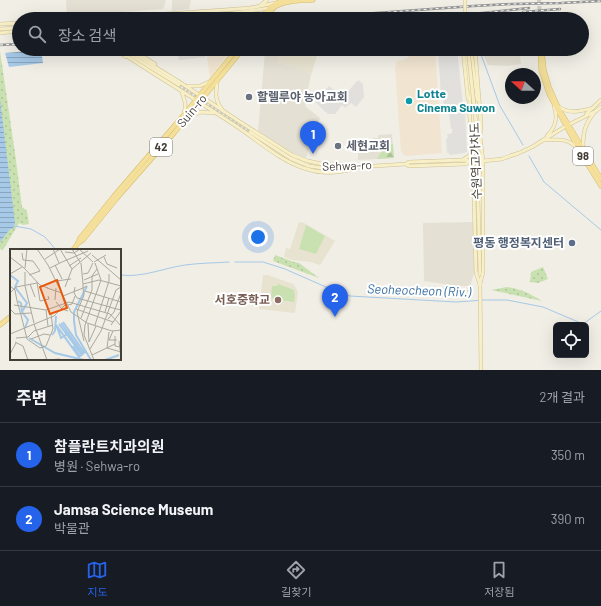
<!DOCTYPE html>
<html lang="ko">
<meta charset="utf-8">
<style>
body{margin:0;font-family:Barlow,"Noto Sans KR",sans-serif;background:#20242c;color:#f1f3f6}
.controls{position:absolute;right:12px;bottom:12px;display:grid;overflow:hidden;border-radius:6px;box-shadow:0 4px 16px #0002}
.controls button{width:36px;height:36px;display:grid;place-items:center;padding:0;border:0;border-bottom:1px solid #363941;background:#171b24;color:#f1f3f6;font:20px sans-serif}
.compass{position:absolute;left:505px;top:68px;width:36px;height:36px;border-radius:50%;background:#171b24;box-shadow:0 4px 16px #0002;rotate:291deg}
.you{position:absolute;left:258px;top:237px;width:14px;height:14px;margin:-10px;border:3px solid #fff;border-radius:50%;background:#1a73e8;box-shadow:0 0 0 6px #1a73e833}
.badge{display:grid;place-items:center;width:26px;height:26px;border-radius:50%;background:#2563eb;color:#fff;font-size:13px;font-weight:700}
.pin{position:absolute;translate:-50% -33px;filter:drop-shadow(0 1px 2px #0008)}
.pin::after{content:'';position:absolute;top:21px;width:14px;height:12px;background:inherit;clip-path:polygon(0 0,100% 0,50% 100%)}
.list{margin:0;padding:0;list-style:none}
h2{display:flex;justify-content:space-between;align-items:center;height:52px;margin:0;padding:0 16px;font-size:17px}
h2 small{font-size:13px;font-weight:400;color:#9ea1a6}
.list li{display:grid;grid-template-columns:26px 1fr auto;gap:12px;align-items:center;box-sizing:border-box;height:64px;padding:0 16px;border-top:1px solid #363941}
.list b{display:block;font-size:15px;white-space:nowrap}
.list p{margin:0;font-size:13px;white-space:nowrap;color:#9ea1a6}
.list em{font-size:13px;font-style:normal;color:#9ea1a6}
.icon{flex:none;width:22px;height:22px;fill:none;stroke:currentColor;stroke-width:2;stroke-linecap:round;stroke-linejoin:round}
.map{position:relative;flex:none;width:601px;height:370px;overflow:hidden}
.search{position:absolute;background:#171b24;box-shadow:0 4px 16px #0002;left:12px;right:12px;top:12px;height:44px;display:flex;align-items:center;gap:10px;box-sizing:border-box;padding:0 14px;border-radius:22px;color:#9ea1a6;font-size:15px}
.sheet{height:180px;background:#171b24}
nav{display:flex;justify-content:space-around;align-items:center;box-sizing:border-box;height:56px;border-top:1px solid #363941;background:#171b24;font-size:11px;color:#9ea1a6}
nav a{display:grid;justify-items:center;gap:2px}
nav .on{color:#2563eb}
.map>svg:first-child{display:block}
.residential{fill:#e4e0d3}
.commercial{fill:#f1e5d1}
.industrial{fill:#e3dfda}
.education{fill:#e8e3d0}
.grass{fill:#c9e1b1}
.forest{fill:url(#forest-firs)}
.park{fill:url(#park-dots)}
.parking{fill:#e2e0dd}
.water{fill:url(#water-rules)}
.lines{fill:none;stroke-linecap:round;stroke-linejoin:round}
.stream{stroke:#a6c9e8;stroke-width:1}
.secondary-tunnel{stroke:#cdcbc2;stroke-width:3;stroke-dasharray:3 1.5;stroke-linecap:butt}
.primary-tunnel{stroke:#cdcbc2;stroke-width:4;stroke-dasharray:4 2;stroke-linecap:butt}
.secondary-casing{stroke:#ccc298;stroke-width:4}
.primary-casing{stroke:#d7bd6d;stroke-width:5}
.secondary{stroke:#f9efc7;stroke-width:3}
.primary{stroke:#f4e09b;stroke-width:4}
.rail-casing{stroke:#949494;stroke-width:2.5}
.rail{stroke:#fff;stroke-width:1;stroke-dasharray:3;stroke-linecap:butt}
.secondary-bridge-casing{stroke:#ccc298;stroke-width:4;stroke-linecap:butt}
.secondary-bridge{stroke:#f9efc7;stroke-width:3}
.worship-dot{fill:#6b7280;stroke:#fff;stroke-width:1.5}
.culture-dot{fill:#0f9aa8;stroke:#fff;stroke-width:1.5}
.service-dot{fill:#5c6f8a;stroke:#fff;stroke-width:1.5}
.education-dot{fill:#8d6e63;stroke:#fff;stroke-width:1.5}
.labels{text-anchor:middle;stroke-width:4;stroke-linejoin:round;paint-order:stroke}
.shield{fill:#fff;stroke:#7b7872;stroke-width:1}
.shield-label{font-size:11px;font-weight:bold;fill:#423e35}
.culture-label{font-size:12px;font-weight:bold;fill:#0d838f;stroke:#fff;text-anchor:start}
.worship-label{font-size:12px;font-weight:bold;fill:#5b616d;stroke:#fff;text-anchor:start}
.street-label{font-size:12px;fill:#423e35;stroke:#fff}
.service-label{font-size:12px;font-weight:bold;fill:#4e5e75;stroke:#fff;text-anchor:end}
.education-label{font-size:12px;font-weight:bold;fill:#785e54;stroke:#fff;text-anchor:end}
.water-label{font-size:13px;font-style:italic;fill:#3a70a3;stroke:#fff}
.inset-river{fill:none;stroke:#a6c9e8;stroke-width:2}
.inset-road{fill:none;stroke:#aaa89f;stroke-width:1}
.view{fill:#e8590c;fill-opacity:0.15;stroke:#e8590c;stroke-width:2}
.inset-edge{fill:none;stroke:#423e35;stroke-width:2}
</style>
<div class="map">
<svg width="601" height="370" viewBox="0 0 601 370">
<defs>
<pattern id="forest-firs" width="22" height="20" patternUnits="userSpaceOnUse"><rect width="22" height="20" fill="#c9e1b1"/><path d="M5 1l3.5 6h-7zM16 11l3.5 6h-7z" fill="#aec299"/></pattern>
<pattern id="park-dots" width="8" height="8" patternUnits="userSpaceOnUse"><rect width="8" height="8" fill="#c9e1b1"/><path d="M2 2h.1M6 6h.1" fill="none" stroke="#aec299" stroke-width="1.8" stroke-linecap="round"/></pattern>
<pattern id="water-rules" width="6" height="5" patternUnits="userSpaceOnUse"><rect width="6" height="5" fill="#a6c9e8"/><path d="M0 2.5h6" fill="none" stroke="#89a5bd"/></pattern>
</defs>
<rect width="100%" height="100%" fill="#f0eee5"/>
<!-- residential -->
<g class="residential">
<polygon points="66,0 166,0 163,9 67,16"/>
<polygon points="172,0 191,0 189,9 172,11"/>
<polygon points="481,49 522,49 523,55 520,56 521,64 507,66 488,65"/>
<polygon points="265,52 271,52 279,56 278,62 303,69 311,75 305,104 306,107 320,118 306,158 293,153 258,131"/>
<polygon points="392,134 394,158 358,160 358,146 374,145 373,138 378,138 378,135"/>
<polygon points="474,222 475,271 470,286 457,286 424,281 423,223"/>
</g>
<!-- commercial -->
<g class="commercial">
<polygon points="206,49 231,49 210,78"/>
<polygon points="409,49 435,49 442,153 406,156 404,155 401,151 395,68 397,61 404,60 408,58 409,56"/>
</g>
<!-- industrial -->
<polygon class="industrial" points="177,49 204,49 205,57 179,60"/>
<!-- education -->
<g class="education">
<polygon points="280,49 319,49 311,75 303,69 278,62"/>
<polygon points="299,222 304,223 335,241 320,265 311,262 292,260 284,257 286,248 290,249"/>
<polygon points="263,275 268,275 293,284 296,288 298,292 295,313 259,309"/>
</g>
<!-- grass -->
<g class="grass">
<polygon points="306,225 325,236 316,254 299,249"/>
<polygon points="278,284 294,290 295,295 294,302 273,299 271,296 272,286 277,286"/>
</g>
<!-- forest -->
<polygon class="forest" points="390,144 393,144 394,158 377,159 383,149"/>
<!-- park -->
<g class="park">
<polygon points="0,51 15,153 22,207 27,211 29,224 23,225 19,223 3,250 0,249"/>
<polygon points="275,255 294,262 299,263 319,278 273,261"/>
<polygon points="543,267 548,279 538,283 530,282 531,272"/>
<path d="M507,287C522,289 529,293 542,301L491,290Z"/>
<polygon points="443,288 458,290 472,290 456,295 444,297 429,296 429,294 442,295"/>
</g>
<!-- parking -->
<g class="parking">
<polygon points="438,49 457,49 463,105 444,107 443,97 441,97"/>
<polygon points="358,80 363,84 364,97 356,107 351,103 345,108 342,105 335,114 328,114 315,102 329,86 343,97"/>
<polygon points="463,112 463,113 465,113 467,152 465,152 465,153 449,155 449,153 447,153 446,138 448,138 447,134 452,133 452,129 451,129 449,114 451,114 451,113"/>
</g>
<!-- water -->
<g class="water">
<polygon points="41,50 43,63 9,67 5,53"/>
<polygon points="0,99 15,223 13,229 10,229 0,242"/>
</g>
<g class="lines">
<!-- stream -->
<g class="stream">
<polyline points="479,49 500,106 523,145"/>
<polyline points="529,156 544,182 601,230"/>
<polyline points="14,226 31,229 45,237 56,250"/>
<polyline points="235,262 263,262 285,269 326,287 350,296 456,302 484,300 507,300 543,307 583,324 601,311"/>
<path d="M120,275C142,278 164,268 185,265C200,263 215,263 229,262"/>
</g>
<!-- secondary-tunnel -->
<polyline class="secondary-tunnel" points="179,85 250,132"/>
<!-- primary-tunnel -->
<polyline class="primary-tunnel" points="539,0 540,19"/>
<!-- secondary casing -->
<g class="secondary-casing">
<g id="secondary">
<polyline points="261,5 267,0"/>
<polyline points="226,15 232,16 258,16 261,19"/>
<polyline points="92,19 224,10 250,8 275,3"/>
<polyline points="153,19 224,15 233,13 270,8"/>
<polyline points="0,24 19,23"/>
<polyline points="0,29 19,28"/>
<polyline points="0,33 19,31"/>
<polyline points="116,49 126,57"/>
<path d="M121,49L128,57C165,81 203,104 239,128C260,142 283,163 307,169C322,174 338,173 353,169"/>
<polyline points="122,49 131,52 181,83 240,122 292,155 308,161 322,164 343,164 356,166"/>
<polyline points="131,49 155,64"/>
<polyline points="463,49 468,99"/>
<polyline points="466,49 471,94 469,107 473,161 476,272 480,285"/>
<polyline points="471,49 477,100"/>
<polyline points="475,49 481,124 480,137 483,161 483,272 480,284"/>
<polyline points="124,51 179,85"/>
<polyline points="217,80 216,96 218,103 223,111"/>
<polyline points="188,86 200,86 211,81"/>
<path d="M182,92C184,100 187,103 184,113"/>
<path d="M558,106C569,115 581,111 593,108"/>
<polyline points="586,114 601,100"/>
<polyline points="189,117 201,112 214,113"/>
<polyline points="250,132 290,158 309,166 323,168 344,168 406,164 409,162 463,160 470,161 483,161 502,159 510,156 519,153 532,147 566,126 596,111 601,107"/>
<path d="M547,136C556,127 558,118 554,106"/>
<path d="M543,140C556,140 567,137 577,148"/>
<path d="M583,149C583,134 584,125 594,113"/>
<polyline points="463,160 470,155 472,152"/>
<polyline points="406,164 409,166 466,164 470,161"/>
<polyline points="480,284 481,370"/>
</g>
</g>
<!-- primary casing -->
<g class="primary-casing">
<g id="primary">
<path d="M261,19C269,8 272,3 286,0"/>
<path d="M265,19C268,15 271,10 275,7C284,1 302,0 313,0"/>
<polyline points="540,49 541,70 549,94 583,157 601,186"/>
<polyline points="542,52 544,70 549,87 559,109 601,179"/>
<polyline points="78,243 83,240 117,198 175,132 243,49"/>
<polyline points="73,250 78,243 80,238 114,196 182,117 237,49"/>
<polyline points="0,325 11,316"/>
</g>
</g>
<!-- secondary -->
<use href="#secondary" class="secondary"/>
<!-- primary -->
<use href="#primary" class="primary"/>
<!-- rail casing -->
<g class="rail-casing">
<g id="rail">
<polyline points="523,12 560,9"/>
<polyline points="310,19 334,16 473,6 512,4 561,3 601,1"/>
<polyline points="411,19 473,14 529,8"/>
<polyline points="500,19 528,14"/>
<polyline points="0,45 19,44"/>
</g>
</g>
<!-- rail -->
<use href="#rail" class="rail"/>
<!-- secondary-bridge casing -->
<g class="secondary-bridge-casing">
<g id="secondary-bridge">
<polyline points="465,19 465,0"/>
<polyline points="468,49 476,124 480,273"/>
</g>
</g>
<!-- secondary-bridge -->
<use href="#secondary-bridge" class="secondary-bridge"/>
</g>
<!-- markers -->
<g class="worship-dot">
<circle cx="249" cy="97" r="4"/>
<circle cx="338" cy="146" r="4"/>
</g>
<circle class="culture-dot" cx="409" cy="101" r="4"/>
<circle class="service-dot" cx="572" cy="243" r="4"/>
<circle class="education-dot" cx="278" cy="300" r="4"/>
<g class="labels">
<!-- shield labels -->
<g class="shield">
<rect x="150" y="138" width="22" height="18" rx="3"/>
<rect x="573" y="147" width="20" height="18" rx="3"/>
</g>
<g class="shield-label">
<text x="161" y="151">42</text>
<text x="583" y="160">98</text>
</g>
<!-- culture labels -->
<g class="culture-label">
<text x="417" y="98">Lotte<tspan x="417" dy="14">Cinema Suwon</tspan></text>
</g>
<!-- worship labels -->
<g class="worship-label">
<text x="257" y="101">할렐루야 농아교회</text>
<text x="346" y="150">세현교회</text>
</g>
<!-- street labels -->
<g class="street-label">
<text transform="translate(192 111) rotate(-50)" y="4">Suin-ro</text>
<text transform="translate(476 161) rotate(-92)" y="4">수원역고가차도</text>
<text transform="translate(347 166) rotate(-2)" y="4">Sehwa-ro</text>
</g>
<!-- service labels -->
<g class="service-label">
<text x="564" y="247">평동 행정복지센터</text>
</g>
<!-- education labels -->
<g class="education-label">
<text x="270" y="304">서호중학교</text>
</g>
<!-- water labels -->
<g class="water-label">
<text transform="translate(419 290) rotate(2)" y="5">Seoheocheon (Riv.)</text>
</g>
</g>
<!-- overview -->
<g transform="translate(10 249)">
<rect width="111" height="111" fill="#f0eee5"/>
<path class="inset-river" d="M0,26L8,32L5,38L17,54L12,63L18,71L15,79M77,37L64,63V72L66,86L81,111M8,52L11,54L12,63M53,73L74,103M51,74L73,105M49,75L72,106M46,76L69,108L75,103M47,77L69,108M47,78L51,89L60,83M42,86L45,82L46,67M19,89L45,104L74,111M63,97L70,107M95,111L109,106"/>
<path class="inset-road" d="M27,0L38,16L61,63L77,74L102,82L111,81M43,0L49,14M50,0L62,20M62,0L70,13M69,0L83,13M55,3L64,4L70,0M12,4L13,11L23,12L30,22L19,26M82,6L111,31M0,8L14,19M94,8L97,15L107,19M35,10L50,0M52,13L78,2M84,13L96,6M71,14L73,35M45,16L52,30M59,17L71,9M14,19L30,36L38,39M15,19L17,0M40,19L52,13M0,25L12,18M73,25L78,24L83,14M74,31L88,25M46,32L61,30M27,33L30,52L39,50L38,47M20,35L25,48M15,36V23M0,37L5,41L7,52M15,37L24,74M55,38L62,20L81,4M65,38L64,44L67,49L100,58M37,39L52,44M75,42L111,53M0,44L6,38L27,34M53,47L73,39V35L89,31L111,37M45,51L46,39M7,52L11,66M46,53L52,60L58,62M59,53L100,65L111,77M4,56L36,61M58,56L62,55L65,47M99,58L111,61M0,60L5,65L21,64M66,60L103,73M36,61L38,77M36,61L59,53M95,63L99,49M11,66L17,90L30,99L36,97L43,80L41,65M71,69L82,41V27L87,20M98,70L104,63L111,44M24,75L37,111M78,75L79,93M85,76L99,32V25M101,76L111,62M103,82L99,91H107M99,83L97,99L111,103M0,85L44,67L55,56M105,87V97L111,98M6,89L18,88L24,82L43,76M21,90L34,85L40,86M74,92L67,63L74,46L73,39L77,37M109,92L111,110M5,93L13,97L18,111M79,93L86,77M80,100L91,82L106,41L111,38M0,105L6,94M82,106L105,95M37,111L50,110M84,111L74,86L75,76L91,31L85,14"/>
<path class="view" d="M47,31L57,59L40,65L30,38Z"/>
<rect width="111" height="111" class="inset-edge"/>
</g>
</svg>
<div class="controls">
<button><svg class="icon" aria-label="locate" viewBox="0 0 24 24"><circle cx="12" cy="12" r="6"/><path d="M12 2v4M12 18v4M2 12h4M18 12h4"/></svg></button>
</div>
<svg class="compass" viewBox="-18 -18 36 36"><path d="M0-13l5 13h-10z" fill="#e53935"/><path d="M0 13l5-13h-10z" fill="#9ea1a6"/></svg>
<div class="you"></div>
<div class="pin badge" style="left:313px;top:154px">1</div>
<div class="pin badge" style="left:335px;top:317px">2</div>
<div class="search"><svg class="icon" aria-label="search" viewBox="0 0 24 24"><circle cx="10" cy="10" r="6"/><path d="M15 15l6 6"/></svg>장소 검색</div>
</div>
<section class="sheet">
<h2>주변<small>2개 결과</small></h2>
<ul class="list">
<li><span class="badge">1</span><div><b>참플란트치과의원</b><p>병원 · Sehwa-ro</p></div><em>350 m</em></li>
<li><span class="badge">2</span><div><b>Jamsa Science Museum</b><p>박물관</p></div><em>390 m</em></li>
</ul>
</section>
<nav>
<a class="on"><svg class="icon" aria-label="map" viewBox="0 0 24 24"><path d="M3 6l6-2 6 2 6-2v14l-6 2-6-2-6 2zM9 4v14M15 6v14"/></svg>지도</a>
<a><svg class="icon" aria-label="directions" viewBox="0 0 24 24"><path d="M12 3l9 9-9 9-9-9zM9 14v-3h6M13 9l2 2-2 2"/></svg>길찾기</a>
<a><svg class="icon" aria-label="saved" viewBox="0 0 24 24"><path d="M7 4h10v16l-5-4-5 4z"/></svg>저장됨</a>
</nav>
